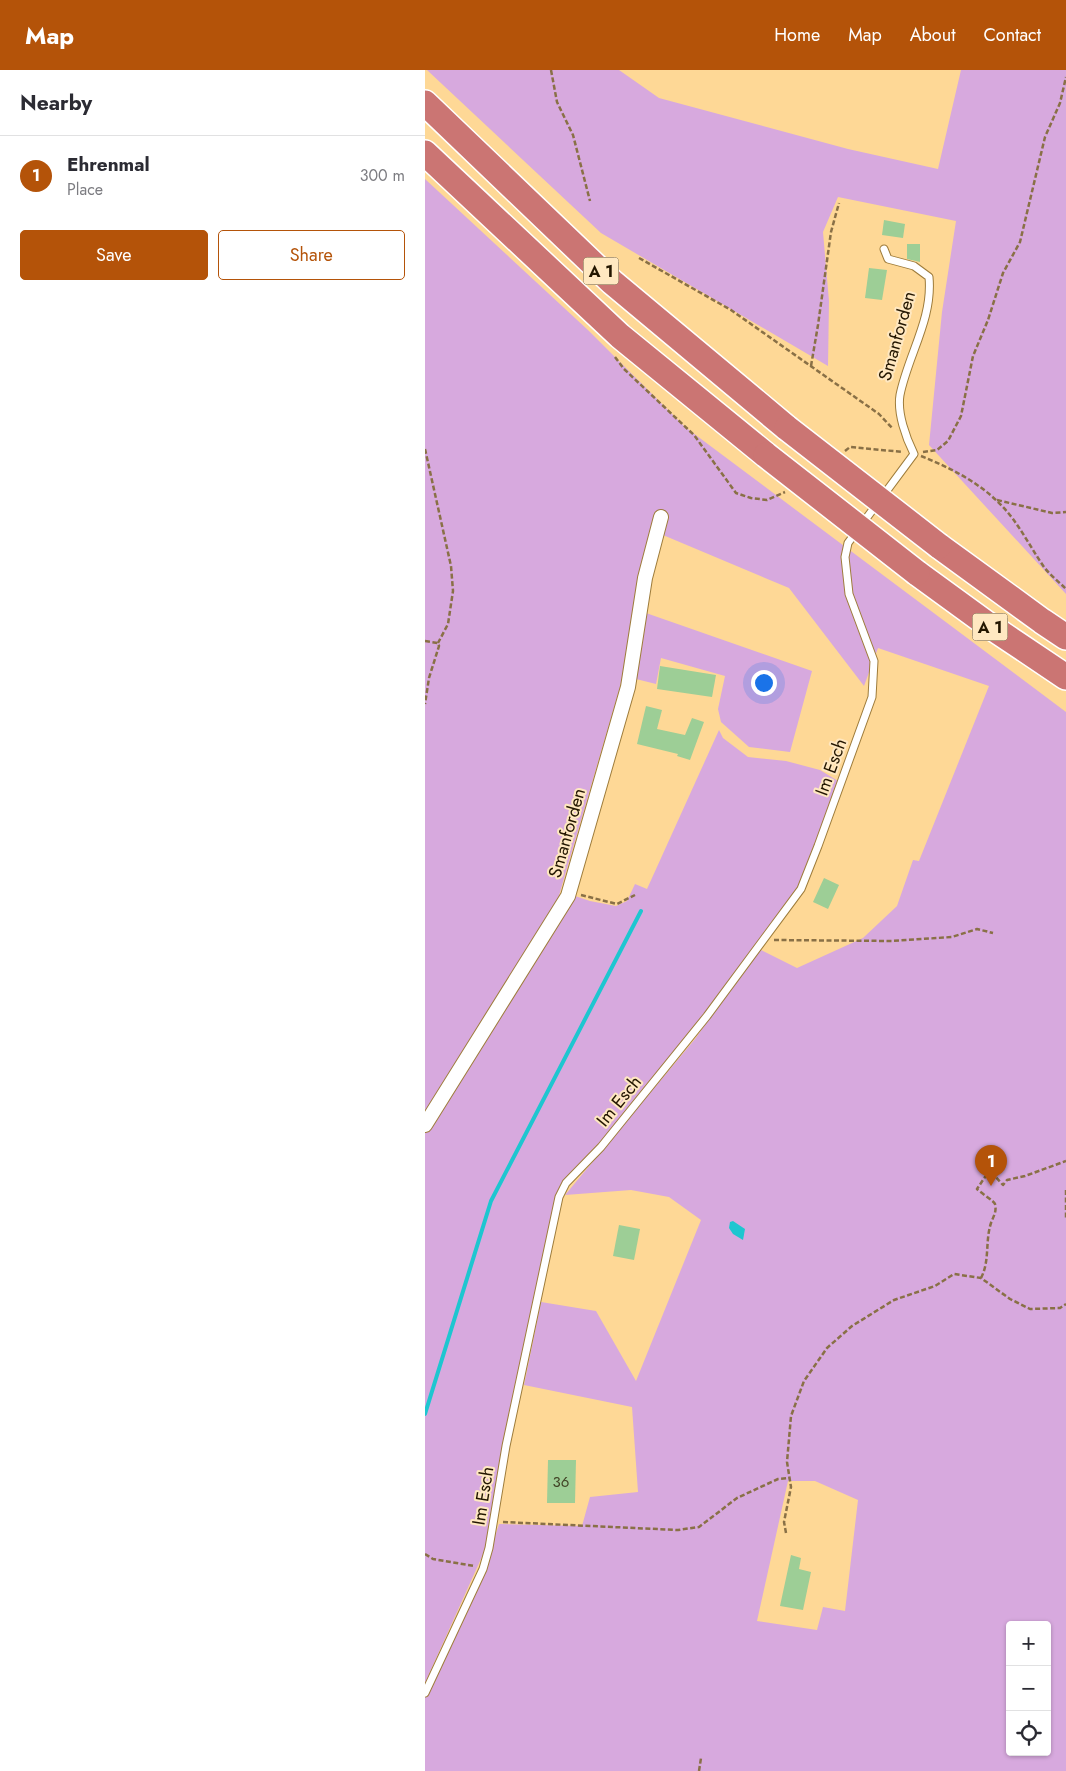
<!DOCTYPE html>
<meta charset="utf-8">
<style>
body{margin:0;font-family:Jost,sans-serif;background:#f2f2f3;color:#2b2b33}
.controls{position:absolute;right:15px;bottom:15px;display:grid;overflow:hidden;border-radius:5px;box-shadow:0 1px 4px #0004}
.controls button{width:45px;height:45px;display:grid;place-items:center;padding:0;border:0;border-bottom:1px solid #e1e1e2;background:#fff;color:#2b2b33;font:25px sans-serif}
.you{position:absolute;left:338px;top:612px;width:18px;height:18px;margin:-12px;border:4px solid #fff;border-radius:50%;background:#1a73e8;box-shadow:0 0 0 8px #1a73e833}
.badge{display:grid;place-items:center;width:32px;height:32px;border-radius:50%;background:#b45309;color:#fff;font-size:16px;font-weight:700}
.pin{position:absolute;translate:-50% -41px;filter:drop-shadow(0 1px 2px #0008)}
.pin::after{content:'';position:absolute;top:26px;width:18px;height:15px;background:inherit;clip-path:polygon(0 0,100% 0,50% 100%)}
.list{margin:0;padding:0;list-style:none}
h2{display:flex;justify-content:space-between;align-items:center;height:65px;margin:0;padding:0 20px;font-size:21px}
h2 small{font-size:16px;font-weight:400;color:#7c7c81}
.list li{display:grid;grid-template-columns:32px 1fr auto;gap:15px;align-items:center;box-sizing:border-box;height:80px;padding:0 20px;border-top:1px solid #e1e1e2}
.list b{display:block;font-size:19px;white-space:nowrap}
.list p{margin:0;font-size:16px;white-space:nowrap;color:#7c7c81}
.list em{font-size:16px;font-style:normal;color:#7c7c81}
.actions{display:flex;gap:10px;padding:15px 20px}
.actions a{flex:1;padding:11px 0;border:1px solid #b45309;border-radius:5px;text-align:center;font-size:18px;color:#b45309}
.actions .main{background:#b45309;color:#fff}
.icon{flex:none;width:28px;height:28px;fill:none;stroke:currentColor;stroke-width:2;stroke-linecap:round;stroke-linejoin:round}
.map{position:relative;flex:none;width:641px;height:1701px;overflow:hidden}
header{display:flex;align-items:center;gap:30px;box-sizing:border-box;height:70px;padding:0 25px;background:#b45309;color:#fff}
header strong{font-size:24px}
nav{display:flex;gap:28px;margin-inline-start:auto;font-size:18px}
main{display:flex}
aside{flex:1;background:#fff}
.map>svg:first-child{display:block}
.green{fill:#d7a9de;fill-rule:evenodd}
.water{fill:#1ec6d0}
.lines{fill:none;stroke-linecap:round;stroke-linejoin:round}
.stream{stroke:#1ec6d0;stroke-width:4}
.building{fill:#9dce96}
.lane-casing{stroke:#9e7c3b;stroke-width:9}
.street-casing{stroke:#9e7c3b;stroke-width:16}
.highway-casing{stroke:#fff;stroke-width:28}
.path{stroke:#897046;stroke-width:2.5;stroke-dasharray:5 2.5;stroke-linecap:butt}
.lane{stroke:#fff;stroke-width:7}
.street{stroke:#fff;stroke-width:14}
.highway{stroke:#cb7573;stroke-width:25}
.highway-bridge-casing{stroke:#fff;stroke-width:28;stroke-linecap:butt}
.highway-bridge{stroke:#cb7573;stroke-width:25}
.labels{text-anchor:middle;stroke-width:4;stroke-linejoin:round;paint-order:stroke}
.number-label{font-size:15px;fill:#424426}
.shield{fill:#ffe8c1;stroke:#65553a;stroke-width:1}
.shield-label{font-size:16px;font-weight:bold;fill:#231600}
.street-label{font-size:18px;fill:#231600;stroke:#ffe8c1}
</style>
<header>
<strong>Map</strong>
<nav><a>Home</a><a>Map</a><a>About</a><a>Contact</a></nav>
</header>
<main>
<aside>
<h2>Nearby<small></small></h2>
<ul class="list">
<li><span class="badge">1</span><div><b>Ehrenmal</b><p>Place</p></div><em>300 m</em></li>
</ul>
<div class="actions"><a class="main">Save</a><a>Share</a></div>
</aside>
<div class="map">
<svg width="641" height="1701" viewBox="0 0 641 1701">
<rect width="100%" height="100%" fill="#fed896"/>
<!-- green -->
<g class="green">
<polygon points="2,0 194,0 234,28 423,79 513,99 536,0 641,0 641,524 504,375 517,242 531,151 413,127 398,162 404,231 403,296 176,163"/>
<path d="M0,109L164,261L260,357L641,642V1701H0V1628L64,1485L74,1454L157,1456L165,1427L213,1422L207,1337L99,1315L116,1232L171,1241L211,1311L276,1150L244,1127L206,1120L140,1125L270,969L334,879L372,898L438,868L472,836L488,790L494,791L564,616L453,578L439,616L364,518L226,460L195,617L133,829L0,1047ZM363,1411H390L433,1430L420,1541L398,1537L392,1560L332,1551ZM585,1555H622V1682H585Z"/>
<polygon points="221,543 387,601 365,682 324,677 296,652 293,639 300,606 236,588 231,614 207,608"/>
<polygon points="294,660 298,668 323,687 361,691 395,700 413,711 374,818 281,943 175,1074 139,1111 60,1480 0,1613 0,1060 147,825 165,831 191,836 202,831 210,814 222,819"/>
</g>
<!-- water -->
<polygon class="water" points="308,1151 320,1159 318,1170 308,1164 304,1158 305,1152"/>
<g class="lines">
<!-- stream -->
<polyline class="stream" points="0,1344 66,1131 216,841"/>
</g>
<!-- building -->
<g class="building">
<polygon points="459,150 480,154 478,168 457,165"/>
<polygon points="482,174 495,174 495,192 482,189"/>
<polygon points="444,198 462,200 457,230 440,228"/>
<polygon points="235,596 291,605 287,627 232,619"/>
<polygon points="221,636 237,640 232,659 260,665 267,648 279,652 265,690 252,686 253,684 212,674"/>
<polygon points="399,808 414,815 403,839 388,832"/>
<polygon points="194,1155 215,1159 209,1190 188,1186"/>
<polygon points="123,1390 151,1390 150,1433 122,1433"/>
<polygon points="366,1485 376,1488 374,1499 386,1502 378,1540 355,1536"/>
</g>
<g class="lines">
<!-- lane casing -->
<g class="lane-casing">
<path id="lane" d="M0,1623L58,1499L64,1478L81,1376L134,1127L141,1113L176,1077L282,946L376,819L393,776L447,627L449,591L424,524L420,487L423,473L489,384C481,368 472,343 475,325C483,285 508,249 504,207L489,196L463,189L459,179"/>
</g>
<!-- street casing -->
<g class="street-casing">
<polyline id="street" points="0,1055 143,826 203,617 220,508 236,447"/>
</g>
<!-- highway casing -->
<g class="highway-casing">
<g id="highway">
<polyline points="0,33 187,212 362,358"/>
<polyline points="0,83 195,266 341,385"/>
<polyline points="514,476 617,551 641,567"/>
<polyline points="492,503 562,554 641,607"/>
</g>
</g>
<!-- path -->
<g class="path">
<polyline points="126,0 132,32 148,65 165,131"/>
<polyline points="214,188 306,240 454,344 468,359"/>
<polyline points="190,287 199,299 269,365 311,423 326,428 342,430 360,422"/>
<polyline points="386,296 393,255 406,162 414,133"/>
<polyline points="0,379 26,496 28,521 23,554 13,573"/>
<polyline points="420,381 425,377 478,382"/>
<polyline points="498,382 512,380 523,371 536,346 548,286 563,250 578,203 595,172 620,67 635,33 641,7"/>
<path d="M496,386C531,400 565,418 588,449C599,464 608,481 619,497C625,505 634,512 641,519"/>
<polyline points="572,430 627,443 641,442"/>
<polyline points="0,571 13,573 14,576 4,608 0,634"/>
<polyline points="156,825 192,834 210,825"/>
<polyline points="349,870 467,871 527,867 552,859 568,863"/>
<polyline points="641,1120 641,1148"/>
<path d="M556,1208C565,1191 560,1171 566,1153C568,1147 572,1142 570,1134C569,1131 556,1123 552,1119L560,1107L568,1104L578,1115L582,1110L600,1106L641,1091"/>
<polyline points="78,1452 253,1460 274,1457 312,1428 353,1409 364,1408"/>
<polyline points="361,1463 359,1452 366,1417 362,1392 366,1346 379,1311 402,1278 427,1256 469,1230 510,1216 529,1204 556,1208 585,1229 605,1239 635,1238 641,1234"/>
<polyline points="0,1484 8,1489 49,1496"/>
<polyline points="274,1701 276,1688"/>
</g>
<!-- lane -->
<use href="#lane" class="lane"/>
<!-- street -->
<use href="#street" class="street"/>
<!-- highway -->
<use href="#highway" class="highway"/>
<!-- highway-bridge casing -->
<g class="highway-bridge-casing">
<g id="highway-bridge">
<polyline points="362,358 514,476"/>
<polyline points="341,385 492,503"/>
</g>
</g>
<!-- highway-bridge -->
<use href="#highway-bridge" class="highway-bridge"/>
</g>
<g class="labels">
<!-- number labels -->
<g class="number-label">
<text x="136" y="1417">36</text>
</g>
<!-- shield labels -->
<g class="shield">
<rect x="158.5" y="187.5" width="35" height="27" rx="4"/>
<rect x="547.5" y="543.5" width="35" height="27" rx="4"/>
</g>
<g class="shield-label">
<text x="176" y="207">A 1</text>
<text x="565" y="563">A 1</text>
</g>
<!-- street labels -->
<g class="street-label">
<text transform="translate(472 266) rotate(-74)" y="6">Smanforden</text>
<text transform="translate(406 697) rotate(-70)" y="6">Im Esch</text>
<text transform="translate(142 763) rotate(-74)" y="6">Smanforden</text>
<text transform="translate(194 1031) rotate(-51)" y="6">Im Esch</text>
<text transform="translate(58 1426) rotate(-81)" y="6">Im Esch</text>
</g>
</g>
</svg>
<div class="controls">
<button>+</button>
<button>−</button>
<button><svg class="icon" aria-label="locate" viewBox="0 0 24 24"><circle cx="12" cy="12" r="6"/><path d="M12 2v4M12 18v4M2 12h4M18 12h4"/></svg></button>
</div>
<div class="you"></div>
<div class="pin badge" style="left:566px;top:1116px">1</div>
</div>
</main>
